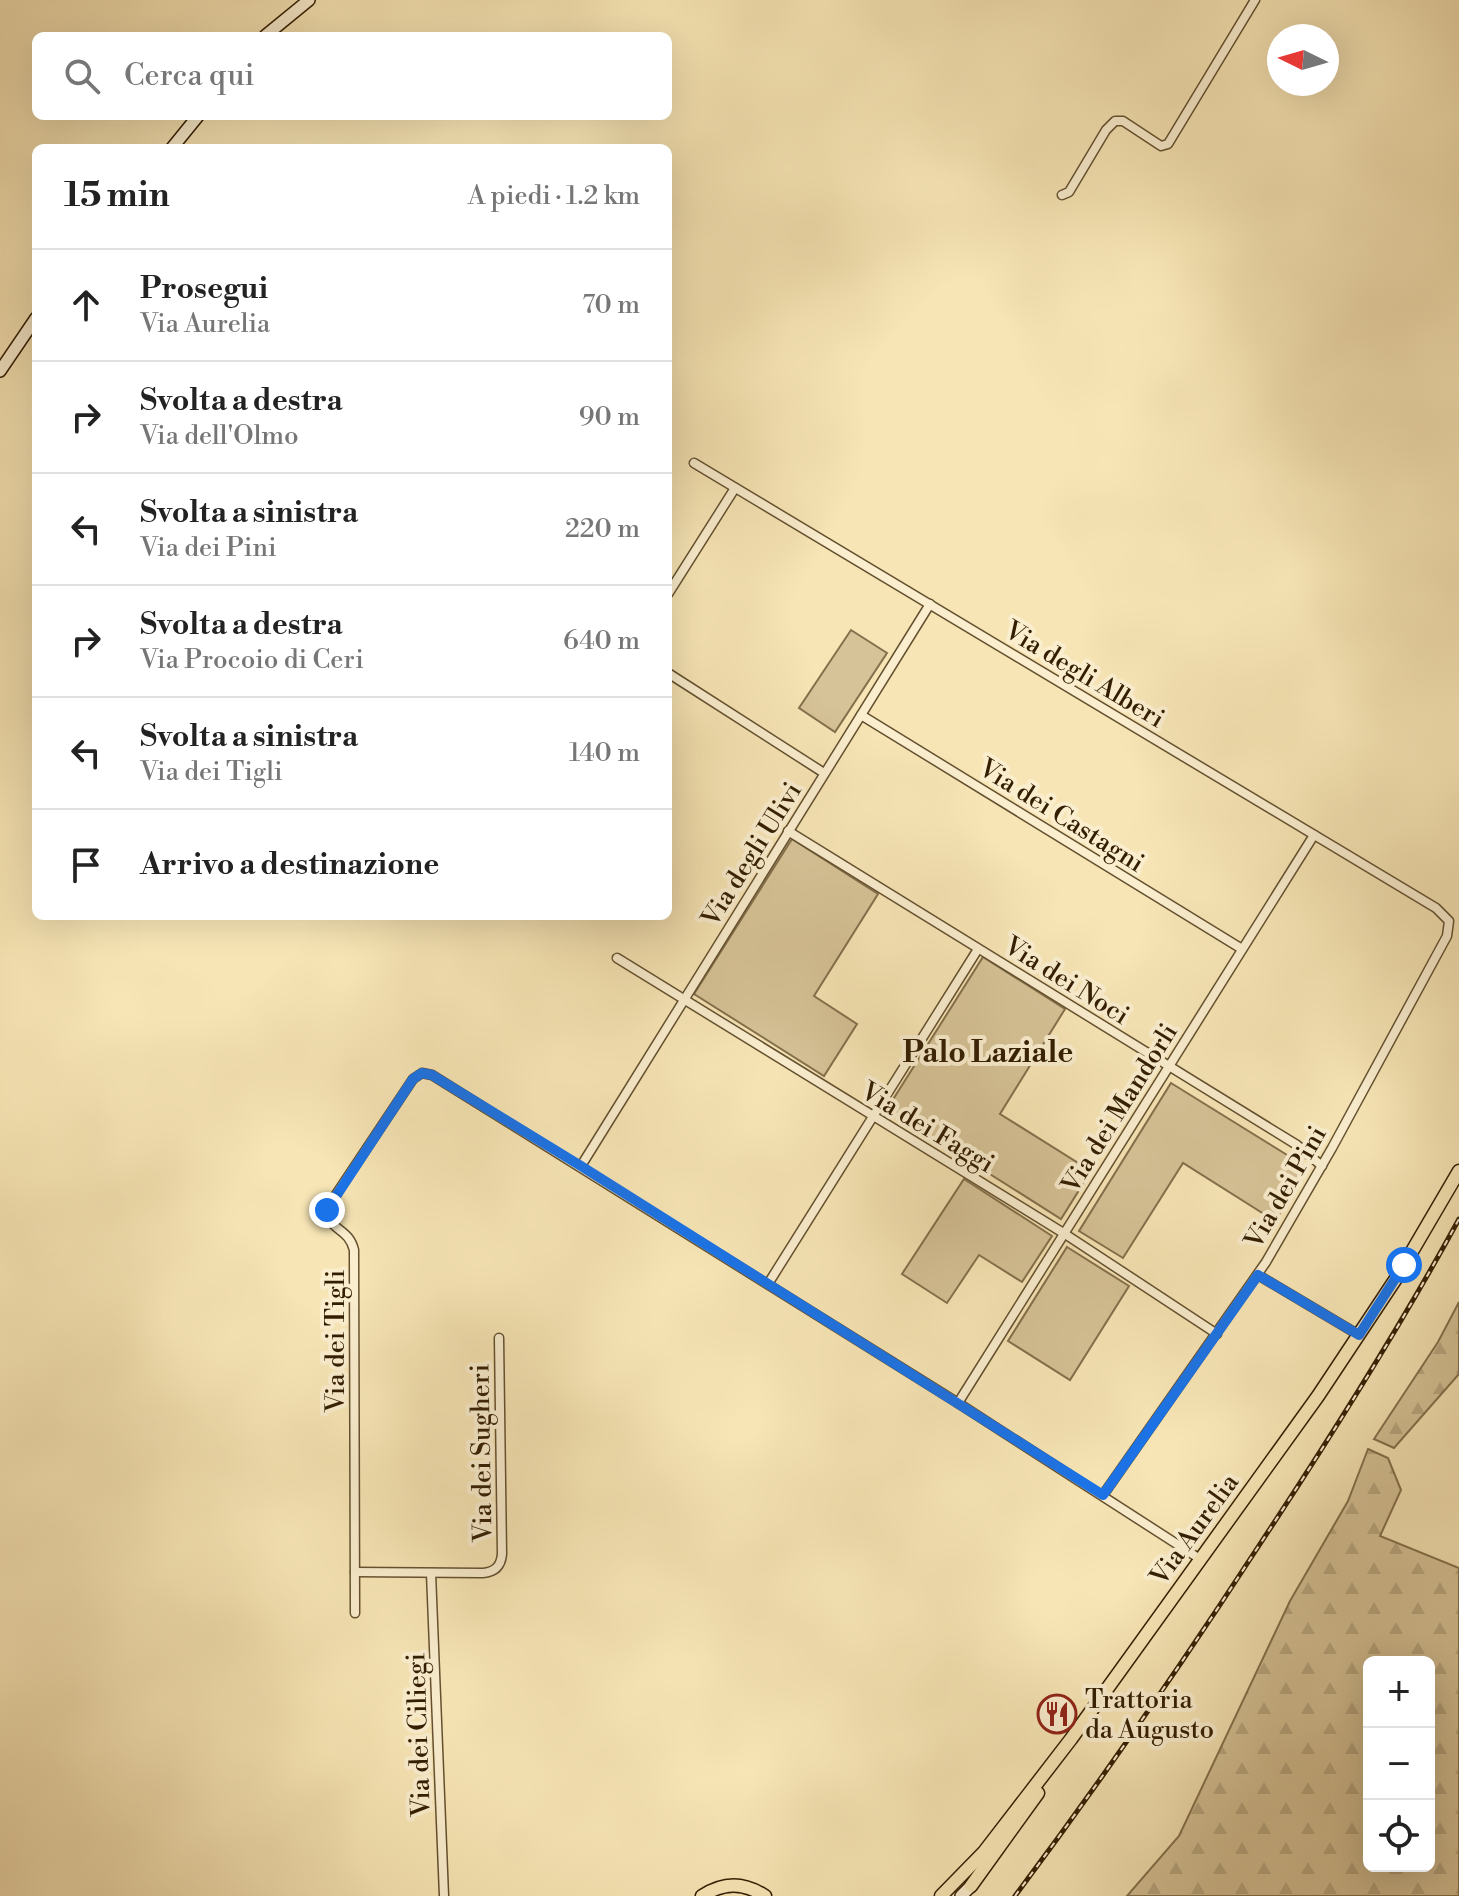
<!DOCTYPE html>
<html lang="it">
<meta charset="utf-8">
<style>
body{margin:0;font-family:"Libre Bodoni",serif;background:#f6f6f6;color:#222}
.controls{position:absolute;right:24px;bottom:24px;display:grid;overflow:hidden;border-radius:12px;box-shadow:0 8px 32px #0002}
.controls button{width:72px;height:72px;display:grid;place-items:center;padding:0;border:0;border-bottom:2px solid #e0e0e0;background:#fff;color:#222;font:40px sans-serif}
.compass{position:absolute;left:1267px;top:24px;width:72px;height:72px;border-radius:50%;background:#fff;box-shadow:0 8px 32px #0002;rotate:275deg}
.stop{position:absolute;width:24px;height:24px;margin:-18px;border:6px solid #1a73e8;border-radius:50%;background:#fff}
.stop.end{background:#1a73e8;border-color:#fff;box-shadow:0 2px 8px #0008}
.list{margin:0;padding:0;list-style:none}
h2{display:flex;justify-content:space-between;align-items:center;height:104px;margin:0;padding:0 32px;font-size:34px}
h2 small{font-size:26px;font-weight:400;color:#767676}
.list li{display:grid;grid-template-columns:52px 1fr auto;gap:24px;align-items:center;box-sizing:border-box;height:112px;padding:0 32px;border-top:2px solid #e0e0e0}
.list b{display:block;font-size:30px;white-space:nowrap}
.list p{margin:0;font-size:26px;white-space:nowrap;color:#767676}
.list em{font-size:26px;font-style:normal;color:#767676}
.icon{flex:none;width:44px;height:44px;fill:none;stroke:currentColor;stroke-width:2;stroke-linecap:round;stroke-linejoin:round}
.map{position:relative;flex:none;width:1459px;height:1896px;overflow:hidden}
.search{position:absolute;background:#fff;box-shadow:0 8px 32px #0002;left:32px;top:32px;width:640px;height:88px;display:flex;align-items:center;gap:20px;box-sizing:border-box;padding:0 28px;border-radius:12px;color:#767676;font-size:30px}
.panel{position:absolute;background:#fff;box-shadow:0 8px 32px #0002;left:32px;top:144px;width:640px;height:776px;border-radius:12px}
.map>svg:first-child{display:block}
.green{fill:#d6c397;stroke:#84704c;stroke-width:2}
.forest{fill:url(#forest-firs);stroke:#84704c;stroke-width:2;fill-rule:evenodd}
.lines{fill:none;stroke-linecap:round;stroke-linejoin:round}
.street-casing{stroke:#64502f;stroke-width:11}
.secondary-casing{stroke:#331e02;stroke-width:14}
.primary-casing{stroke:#331e02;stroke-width:15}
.street{stroke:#faeecf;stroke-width:8}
.secondary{stroke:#faeecf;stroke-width:11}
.primary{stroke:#f7e5b5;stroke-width:12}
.rail-casing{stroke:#331e02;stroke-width:5}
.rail{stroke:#faeecf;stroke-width:2;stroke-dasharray:6;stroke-linecap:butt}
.route{stroke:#1a73e8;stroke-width:10}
.labels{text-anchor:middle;stroke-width:8;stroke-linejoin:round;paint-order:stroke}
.street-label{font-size:26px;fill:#331e02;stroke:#faeecf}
.poi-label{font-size:26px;fill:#331e02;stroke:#faeecf;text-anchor:start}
.quarter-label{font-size:30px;font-weight:bold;fill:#331e02;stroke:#faeecf}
</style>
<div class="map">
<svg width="1459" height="1896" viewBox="0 0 1459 1896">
<defs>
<pattern id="forest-firs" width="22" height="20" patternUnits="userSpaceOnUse" patternTransform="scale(2)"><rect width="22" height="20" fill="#d6c397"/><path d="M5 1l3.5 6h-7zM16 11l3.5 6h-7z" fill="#b8a780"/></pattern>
</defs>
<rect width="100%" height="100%" fill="#f7e5b5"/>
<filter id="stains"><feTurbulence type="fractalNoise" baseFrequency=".0025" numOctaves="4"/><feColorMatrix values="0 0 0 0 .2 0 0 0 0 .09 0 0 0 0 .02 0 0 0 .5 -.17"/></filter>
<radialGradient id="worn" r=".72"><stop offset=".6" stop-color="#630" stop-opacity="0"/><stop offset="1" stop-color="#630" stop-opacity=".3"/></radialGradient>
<!-- green -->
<g class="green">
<polygon points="851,630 887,653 835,732 799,708"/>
<polygon points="792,839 878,894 814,996 857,1024 824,1076 694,994"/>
<polygon points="983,957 1065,1009 1000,1114 1091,1171 1061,1219 887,1109"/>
<polygon points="1171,1083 1308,1168 1275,1221 1183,1163 1123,1258 1079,1231"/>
<polygon points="964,1179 1052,1236 1022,1282 979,1255 947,1303 902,1274"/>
<polygon points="1067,1247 1129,1286 1070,1380 1008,1341"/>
</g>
<!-- forest -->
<g class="forest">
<polygon points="1459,1302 1459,1374 1394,1448 1374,1439 1438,1342"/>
<path d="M1368,1449L1388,1458L1401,1490L1380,1536L1459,1568V1896H1127L1179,1836L1290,1601L1348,1501ZM1369,1662H1429V1866H1369Z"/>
</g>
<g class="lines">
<!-- street casing -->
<g class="street-casing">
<g id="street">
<polyline points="1062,195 1069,192 1106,130 1115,121 1123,121 1161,146 1168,144 1255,0"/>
<polyline points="694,463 1436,908 1449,921 1447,936 1332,1148 1266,1262 1103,1495"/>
<polyline points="668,594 735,488"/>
<polyline points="668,673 824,773"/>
<polyline points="861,715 1242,949"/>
<polyline points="788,831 1297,1145 1322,1166"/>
<polyline points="617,958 1065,1234 1217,1334"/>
<polyline points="581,1166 930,604"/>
<polyline points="1258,1275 1359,1335"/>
<polyline points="768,1284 978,949"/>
<polyline points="958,1403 1314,835"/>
<path d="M355,1572L483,1573C495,1572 501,1566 502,1554L499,1338"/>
<polyline points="431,1573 444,1896"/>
<path d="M355,1613L354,1250C349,1229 332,1231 326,1213L329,1205L413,1079L422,1073L432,1075L958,1403L1200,1559"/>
</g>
</g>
<!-- secondary casing -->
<g class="secondary-casing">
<g id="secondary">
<polyline points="265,36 309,0"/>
<polyline points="172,148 198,116"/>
<polyline points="0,371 36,318"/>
<polyline points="961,1896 971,1886"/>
</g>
</g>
<!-- primary casing -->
<g class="primary-casing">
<g id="primary">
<polyline points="971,1886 1038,1793"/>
<path d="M702,1896C724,1882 743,1882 765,1896"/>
<polyline points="941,1896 984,1852 1071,1739 1318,1396 1397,1277 1459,1171"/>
</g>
</g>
<!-- street -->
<use href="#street" class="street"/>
<!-- secondary -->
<use href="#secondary" class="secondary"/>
<!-- primary -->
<use href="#primary" class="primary"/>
<!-- rail casing -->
<g class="rail-casing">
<path id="rail" d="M1015,1896C1101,1781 1182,1664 1260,1544C1330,1438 1398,1331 1459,1219"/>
</g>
<!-- rail -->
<use href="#rail" class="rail"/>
</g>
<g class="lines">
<!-- route -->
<polyline class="route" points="327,1210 413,1079 422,1073 432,1075 581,1166 1103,1495 1258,1275 1359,1335 1404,1265"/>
</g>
<!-- icons -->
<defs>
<g id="restaurant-ring" transform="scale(2)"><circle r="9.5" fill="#faeecf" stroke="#8f2418" stroke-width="1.5"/><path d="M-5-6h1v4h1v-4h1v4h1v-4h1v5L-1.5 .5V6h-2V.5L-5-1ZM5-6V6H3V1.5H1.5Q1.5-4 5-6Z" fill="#8f2418"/></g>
</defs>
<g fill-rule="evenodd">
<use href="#restaurant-ring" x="1057" y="1714"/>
</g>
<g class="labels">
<!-- street labels -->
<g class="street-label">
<text transform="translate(1085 674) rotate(31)" y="9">Via degli Alberi</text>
<text transform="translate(1062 815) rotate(32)" y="9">Via dei Castagni</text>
<text transform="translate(751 854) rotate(-58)" y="9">Via degli Ulivi</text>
<text transform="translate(1067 980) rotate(32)" y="9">Via dei Noci</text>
<text transform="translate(1119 1108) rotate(-58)" y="9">Via dei Mandorli</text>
<text transform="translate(928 1127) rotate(31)" y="9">Via dei Faggi</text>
<text transform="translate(1285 1187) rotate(-60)" y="9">Via dei Pini</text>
<text transform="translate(335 1341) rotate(-90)" y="9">Via dei Tigli</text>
<text transform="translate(481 1453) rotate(-91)" y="9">Via dei Sugheri</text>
<text transform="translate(1194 1529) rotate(-54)" y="9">Via Aurelia</text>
<text transform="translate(418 1735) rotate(-92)" y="9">Via dei Ciliegi</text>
</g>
<!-- poi labels -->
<g class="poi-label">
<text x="1085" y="1708">Trattoria<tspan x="1085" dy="30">da Augusto</tspan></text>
</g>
<!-- quarter labels -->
<g class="quarter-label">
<text x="988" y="1062">Palo Laziale</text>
</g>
</g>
<rect width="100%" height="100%" filter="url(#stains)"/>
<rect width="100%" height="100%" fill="url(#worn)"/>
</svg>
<div class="controls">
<button>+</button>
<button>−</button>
<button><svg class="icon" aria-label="locate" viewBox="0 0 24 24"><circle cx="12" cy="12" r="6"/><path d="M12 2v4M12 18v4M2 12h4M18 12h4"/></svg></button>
</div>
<svg class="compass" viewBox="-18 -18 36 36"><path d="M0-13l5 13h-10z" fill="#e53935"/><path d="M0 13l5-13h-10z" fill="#767676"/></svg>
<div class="stop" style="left:1404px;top:1265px"></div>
<div class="stop end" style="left:327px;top:1210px"></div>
<div class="search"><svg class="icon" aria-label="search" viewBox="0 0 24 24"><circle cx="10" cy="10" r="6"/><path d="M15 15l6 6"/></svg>Cerca qui</div>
<section class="panel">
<h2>15 min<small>A piedi · 1.2 km</small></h2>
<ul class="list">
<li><svg class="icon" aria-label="ahead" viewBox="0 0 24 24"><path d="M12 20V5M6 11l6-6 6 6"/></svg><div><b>Prosegui</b><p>Via Aurelia</p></div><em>70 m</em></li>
<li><svg class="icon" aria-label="right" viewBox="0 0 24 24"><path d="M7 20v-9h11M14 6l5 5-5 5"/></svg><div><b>Svolta a destra</b><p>Via dell'Olmo</p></div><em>90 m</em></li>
<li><svg class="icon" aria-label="left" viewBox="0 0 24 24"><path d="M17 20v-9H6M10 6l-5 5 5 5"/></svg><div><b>Svolta a sinistra</b><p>Via dei Pini</p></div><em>220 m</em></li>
<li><svg class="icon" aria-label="right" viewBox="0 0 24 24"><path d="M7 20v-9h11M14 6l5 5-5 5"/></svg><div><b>Svolta a destra</b><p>Via Procoio di Ceri</p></div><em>640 m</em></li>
<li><svg class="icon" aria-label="left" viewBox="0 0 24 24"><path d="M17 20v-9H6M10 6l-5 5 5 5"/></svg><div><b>Svolta a sinistra</b><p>Via dei Tigli</p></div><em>140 m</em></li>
<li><svg class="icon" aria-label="arrive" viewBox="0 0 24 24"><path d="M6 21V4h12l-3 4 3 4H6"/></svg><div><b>Arrivo a destinazione</b></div></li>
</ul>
</section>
</div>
